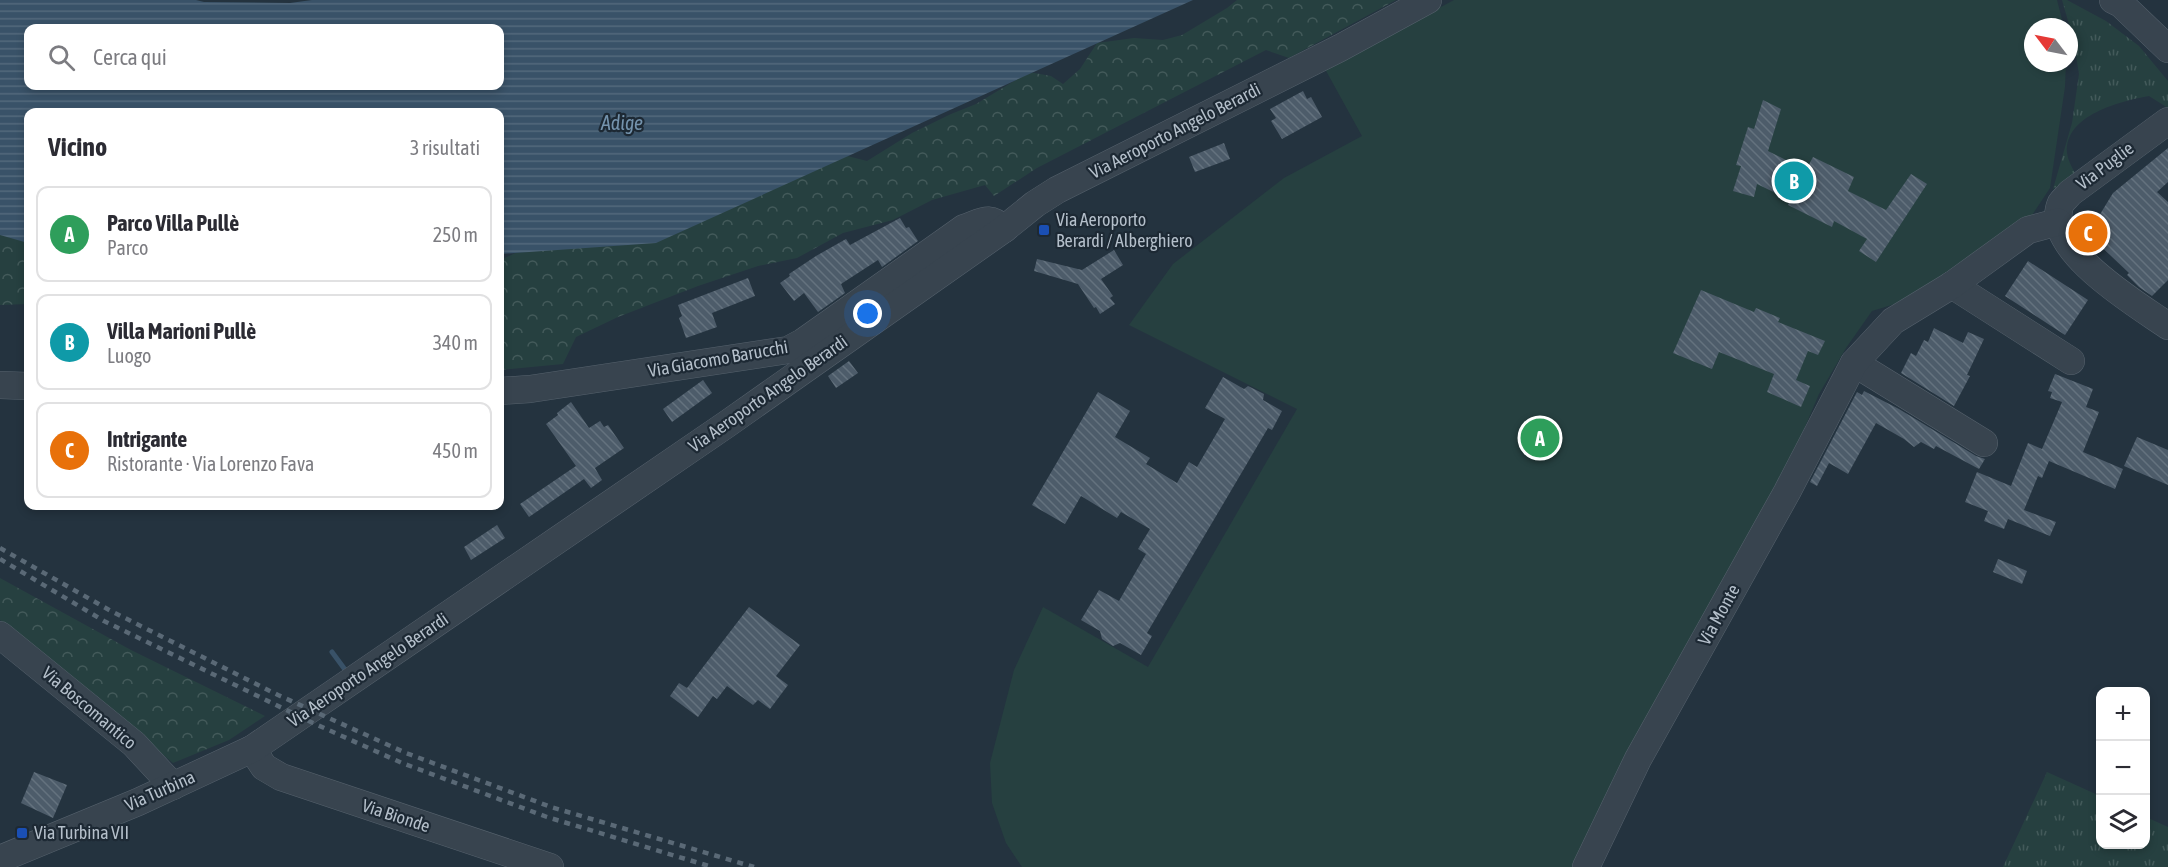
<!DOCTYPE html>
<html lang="it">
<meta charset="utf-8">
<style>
body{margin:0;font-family:"Asap Condensed",sans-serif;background:#f2f2f3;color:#2b2b33}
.controls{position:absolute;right:18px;bottom:18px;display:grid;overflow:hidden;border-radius:12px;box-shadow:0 3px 9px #0003}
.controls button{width:54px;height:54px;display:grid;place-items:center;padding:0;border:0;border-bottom:2px solid #e1e1e2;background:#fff;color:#2b2b33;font:30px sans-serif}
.compass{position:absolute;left:2024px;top:18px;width:54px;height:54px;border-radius:50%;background:#fff;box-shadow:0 3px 9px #0003;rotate:302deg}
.you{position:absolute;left:868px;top:314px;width:21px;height:21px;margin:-15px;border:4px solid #fff;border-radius:50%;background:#1a73e8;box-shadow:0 0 0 9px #1a73e833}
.badge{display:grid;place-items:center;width:39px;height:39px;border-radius:50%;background:#d93025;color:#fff;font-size:20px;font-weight:700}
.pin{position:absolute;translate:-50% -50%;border:3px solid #fff;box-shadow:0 2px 6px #0006}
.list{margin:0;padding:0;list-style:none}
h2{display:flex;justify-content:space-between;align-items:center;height:78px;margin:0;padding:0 24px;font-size:26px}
h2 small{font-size:20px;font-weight:400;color:#7c7c81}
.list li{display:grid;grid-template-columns:39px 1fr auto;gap:18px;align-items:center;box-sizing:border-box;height:96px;margin:0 12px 12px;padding:0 12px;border:2px solid #e1e1e2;border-radius:12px}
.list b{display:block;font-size:22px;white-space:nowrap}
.list p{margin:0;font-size:20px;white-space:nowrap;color:#7c7c81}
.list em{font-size:20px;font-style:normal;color:#7c7c81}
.icon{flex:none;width:33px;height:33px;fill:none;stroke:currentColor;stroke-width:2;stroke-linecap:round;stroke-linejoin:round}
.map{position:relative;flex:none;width:2168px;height:867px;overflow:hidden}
.search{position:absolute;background:#fff;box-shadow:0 3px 9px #0003;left:24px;top:24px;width:480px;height:66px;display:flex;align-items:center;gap:15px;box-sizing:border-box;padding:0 21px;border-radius:12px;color:#7c7c81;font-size:22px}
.panel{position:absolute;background:#fff;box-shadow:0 3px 9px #0003;left:24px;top:108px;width:480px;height:402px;border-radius:12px}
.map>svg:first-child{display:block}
.grass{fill:url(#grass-tufts)}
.forest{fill:url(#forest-crowns)}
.park{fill:#264040}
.water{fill:url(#water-rules);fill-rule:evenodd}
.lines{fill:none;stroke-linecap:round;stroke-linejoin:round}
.stream{stroke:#395268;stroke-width:5}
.building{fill:url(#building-back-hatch)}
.minor-casing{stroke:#56626d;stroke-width:28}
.minor{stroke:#38444f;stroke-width:27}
.rail{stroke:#5a6976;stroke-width:4.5;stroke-dasharray:6 6;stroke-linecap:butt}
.transit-dot{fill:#1a4fb4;stroke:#1d2934;stroke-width:2}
.labels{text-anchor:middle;stroke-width:4.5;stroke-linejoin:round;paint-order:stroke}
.street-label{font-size:18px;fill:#b4bfca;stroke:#1d2934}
.poi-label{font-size:18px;fill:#b4bfca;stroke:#1d2934;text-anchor:start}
.water-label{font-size:20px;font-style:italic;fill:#7493ad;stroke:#1d2934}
</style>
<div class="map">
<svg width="2168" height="867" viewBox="0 0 2168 867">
<defs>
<pattern id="grass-tufts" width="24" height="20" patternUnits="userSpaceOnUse" patternTransform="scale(1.5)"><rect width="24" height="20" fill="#264040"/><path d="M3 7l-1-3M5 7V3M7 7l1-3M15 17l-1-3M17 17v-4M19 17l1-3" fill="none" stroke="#435a5a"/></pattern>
<pattern id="forest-crowns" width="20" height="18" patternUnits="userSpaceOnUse" patternTransform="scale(1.5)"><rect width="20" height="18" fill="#264040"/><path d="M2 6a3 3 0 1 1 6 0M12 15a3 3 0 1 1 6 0" fill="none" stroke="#435a5a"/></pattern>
<pattern id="water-rules" width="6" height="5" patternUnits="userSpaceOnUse" patternTransform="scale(1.5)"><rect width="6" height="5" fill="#395268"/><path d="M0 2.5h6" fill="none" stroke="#53697c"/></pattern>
<pattern id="building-back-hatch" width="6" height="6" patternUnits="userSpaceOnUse" patternTransform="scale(1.5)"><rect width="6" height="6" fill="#4d5c6a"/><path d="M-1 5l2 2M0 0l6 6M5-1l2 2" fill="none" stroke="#64727e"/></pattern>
</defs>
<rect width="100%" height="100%" fill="#24333f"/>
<!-- grass -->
<g class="grass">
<path d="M2062,0H2067L2106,21L2139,46L2168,81V108L2149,96C2121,101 2064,115 2067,153C2068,161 2073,169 2076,175L2053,189L2072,123L2079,74L2073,38Z"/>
<polygon points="2047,772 2100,796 2100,844 2146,844 2146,817 2168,827 2168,867 2003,867"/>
</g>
<!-- forest -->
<g class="forest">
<polygon points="1237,0 1396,0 1289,58 1266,50 1037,168 994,196 985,185 932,200 893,220 843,233 797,258 758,266 698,286 618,317 576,337 563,364 500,370 500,260 531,246 832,152 867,161 912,133 951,114 976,104 1029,72 1051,76 1063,84 1080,69 1097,43 1134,38 1163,40 1182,35 1227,8"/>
<polygon points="0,230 28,236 28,304 0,305"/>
<polygon points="0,578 131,650 265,716 229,740 173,763 0,620"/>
</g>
<!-- park -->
<polygon class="park" points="1454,0 2057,0 2064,27 2033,27 2033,63 2066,63 2065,87 2050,188 2023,229 1939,283 1895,304 1872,311 1846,348 1819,394 1788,467 1577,867 1022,867 1006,843 992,803 990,763 1014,670 1043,607 1148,667 1297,409 1129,325 1173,264 1284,178 1362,136 1325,69"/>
<!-- water -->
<path class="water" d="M0,0H196L204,2L290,3L312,0H1193L656,243L500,254V112H28V243L0,235ZM28,28H500V86H28Z"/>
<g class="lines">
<!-- stream -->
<polyline class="stream" points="332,652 349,675"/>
</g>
<!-- building -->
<g class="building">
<polygon points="1303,91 1307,99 1311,97 1322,117 1282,139 1271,121 1276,118 1270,109"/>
<polygon points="1763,100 1781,109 1768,151 1806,170 1813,157 1854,177 1848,191 1886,210 1911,174 1927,184 1876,262 1859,251 1867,239 1834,221 1832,227 1788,205 1790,200 1757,184 1754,197 1733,191 1741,166 1736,165 1748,127 1754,129"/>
<polygon points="1224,143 1230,159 1195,172 1189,157"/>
<polygon points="2168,148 2168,182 2157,192 2168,202 2168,280 2152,296 2139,287 2127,275 2129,273 2088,234 2113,193"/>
<polygon points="900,218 906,228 909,227 918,241 882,267 878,260 841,284 845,293 818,312 804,293 794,301 780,283 790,276 789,274 816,256 846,239 850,245"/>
<polygon points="1114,250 1123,265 1101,279 1113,296 1110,298 1115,304 1100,314 1096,307 1094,308 1078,284 1034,271 1037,259 1082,270"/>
<polygon points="2028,261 2088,300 2065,335 2005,296"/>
<polygon points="748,278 755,296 712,313 717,327 686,338 679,318 682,316 678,305"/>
<polygon points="1701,290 1754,312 1756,308 1780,318 1778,322 1825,341 1818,355 1808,351 1796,380 1810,386 1801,407 1767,392 1774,374 1719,352 1712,369 1673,353"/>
<polygon points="1934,328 1963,343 1968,332 1984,339 1967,375 1970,376 1954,406 1901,373 1911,353 1916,356 1924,340 1928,342"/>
<polygon points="849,361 858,373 836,388 828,376"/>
<polygon points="2055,374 2093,389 2086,407 2099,412 2083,452 2123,469 2115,489 2049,461 2042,478 2038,476 2024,510 2056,522 2050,536 2008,519 2004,529 1984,521 1988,511 1965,502 1977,472 2011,486 2028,443 2042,449 2062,402 2050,398 2052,392 2048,391"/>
<polygon points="1223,377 1244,389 1248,386 1264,394 1263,400 1282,411 1272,430 1268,428 1147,633 1152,636 1141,655 1120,643 1113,646 1102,639 1100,631 1081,620 1099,590 1119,601 1146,554 1138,549 1150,529 1121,512 1117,518 1081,496 1065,524 1032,505 1098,392 1130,411 1115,437 1150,458 1146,464 1177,483 1189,462 1197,467 1225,419 1205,408"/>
<polygon points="703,380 712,393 672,422 663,409"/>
<polygon points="1864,391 1899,409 1976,456 1985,459 1979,469 1936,446 1934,449 1921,442 1914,447 1904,439 1876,423 1848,474 1829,463 1817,486 1810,482 1857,392 1862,395"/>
<polygon points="571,402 589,428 600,421 604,427 608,425 624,448 595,468 602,480 591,488 584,479 529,517 520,504 576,466 546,424 558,415 557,413"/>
<polygon points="2137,437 2168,450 2168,485 2124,466"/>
<polygon points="497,525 505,538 471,560 464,547"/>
<polygon points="1998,559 2027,571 2022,584 1993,572"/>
<polygon points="749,607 800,645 776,676 788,685 770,709 758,700 753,705 727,686 717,699 713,696 698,717 670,696 679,683 687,688"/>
<polygon points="34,772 67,785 53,818 21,803"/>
</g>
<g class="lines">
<!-- minor casing -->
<g class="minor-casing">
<g id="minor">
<polyline points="2113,0 2121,4 2168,49"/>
<path d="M2168,121L2070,193C2068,196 2063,200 2061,203C2041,248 2138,305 2168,326"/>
<polyline points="1952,285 2071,361"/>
<polyline points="1854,363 1984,443"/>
<polyline points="0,385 28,386"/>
<path d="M500,391L530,389L788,350L803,342L964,228C982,222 989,214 1004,229"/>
<polyline points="0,635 134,744 173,786"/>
<polyline points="252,749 264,767 281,777 550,867"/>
<polyline points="0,859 138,802 252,749 727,424 1004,229 1035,204 1057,190 1340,48 1428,0"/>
<polyline points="1586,867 1638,759 1787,492 1854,363 1893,321 1952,285 2028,230 2058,222"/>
</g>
</g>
<!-- minor -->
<use href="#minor" class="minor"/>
<!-- rail -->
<g class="rail">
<polyline points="0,548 111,611 278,695 406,753 551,807 754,867"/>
<polyline points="0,559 104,621 313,723 402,763 547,817 712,867"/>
</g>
</g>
<!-- markers -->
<g class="transit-dot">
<rect x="1038" y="224" width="12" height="12" rx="3"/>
<rect x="16" y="827" width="12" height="12" rx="3"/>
</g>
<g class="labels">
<!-- street labels -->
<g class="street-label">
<text transform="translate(1175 131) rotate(-27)" y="6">Via Aeroporto Angelo Berardi</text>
<text transform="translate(2105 166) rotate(-37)" y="6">Via Puglie</text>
<text transform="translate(718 359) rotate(-10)" y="6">Via Giacomo Barucchi</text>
<text transform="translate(768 394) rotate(-35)" y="6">Via Aeroporto Angelo Berardi</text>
<text transform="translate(1719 615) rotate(-61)" y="6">Via Monte</text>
<text transform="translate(368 670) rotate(-34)" y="6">Via Aeroporto Angelo Berardi</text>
<text transform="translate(89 708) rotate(40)" y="6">Via Boscomantico</text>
<text transform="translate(160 791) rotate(-24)" y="6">Via Turbina</text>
<text transform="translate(396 816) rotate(18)" y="6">Via Bionde</text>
</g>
<!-- poi labels -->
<g class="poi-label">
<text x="1056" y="226">Via Aeroporto<tspan x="1056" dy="21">Berardi / Alberghiero</tspan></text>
<text x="34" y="839">Via Turbina VII</text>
</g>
<!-- water labels -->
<g class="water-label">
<text x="622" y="130">Adige</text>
</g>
</g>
</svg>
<div class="controls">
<button>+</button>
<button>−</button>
<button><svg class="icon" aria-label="layers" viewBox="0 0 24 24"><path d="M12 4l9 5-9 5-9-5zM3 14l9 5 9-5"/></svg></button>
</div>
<svg class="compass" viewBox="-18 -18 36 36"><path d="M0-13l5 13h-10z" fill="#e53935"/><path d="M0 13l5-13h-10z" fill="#7c7c81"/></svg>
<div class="you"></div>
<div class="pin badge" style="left:1540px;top:438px;background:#2e9e5b">A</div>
<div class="pin badge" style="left:1794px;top:181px;background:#0f9aa8">B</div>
<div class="pin badge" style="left:2088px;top:233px;background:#e8710a">C</div>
<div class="search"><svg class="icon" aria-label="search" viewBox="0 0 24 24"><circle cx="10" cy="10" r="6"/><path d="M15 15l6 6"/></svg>Cerca qui</div>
<section class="panel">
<h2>Vicino<small>3 risultati</small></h2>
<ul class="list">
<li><span class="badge" style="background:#2e9e5b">A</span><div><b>Parco Villa Pullè</b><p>Parco</p></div><em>250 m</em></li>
<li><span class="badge" style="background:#0f9aa8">B</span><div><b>Villa Marioni Pullè</b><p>Luogo</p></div><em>340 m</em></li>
<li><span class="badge" style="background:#e8710a">C</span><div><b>Intrigante</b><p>Ristorante · Via Lorenzo Fava</p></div><em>450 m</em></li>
</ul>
</section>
</div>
